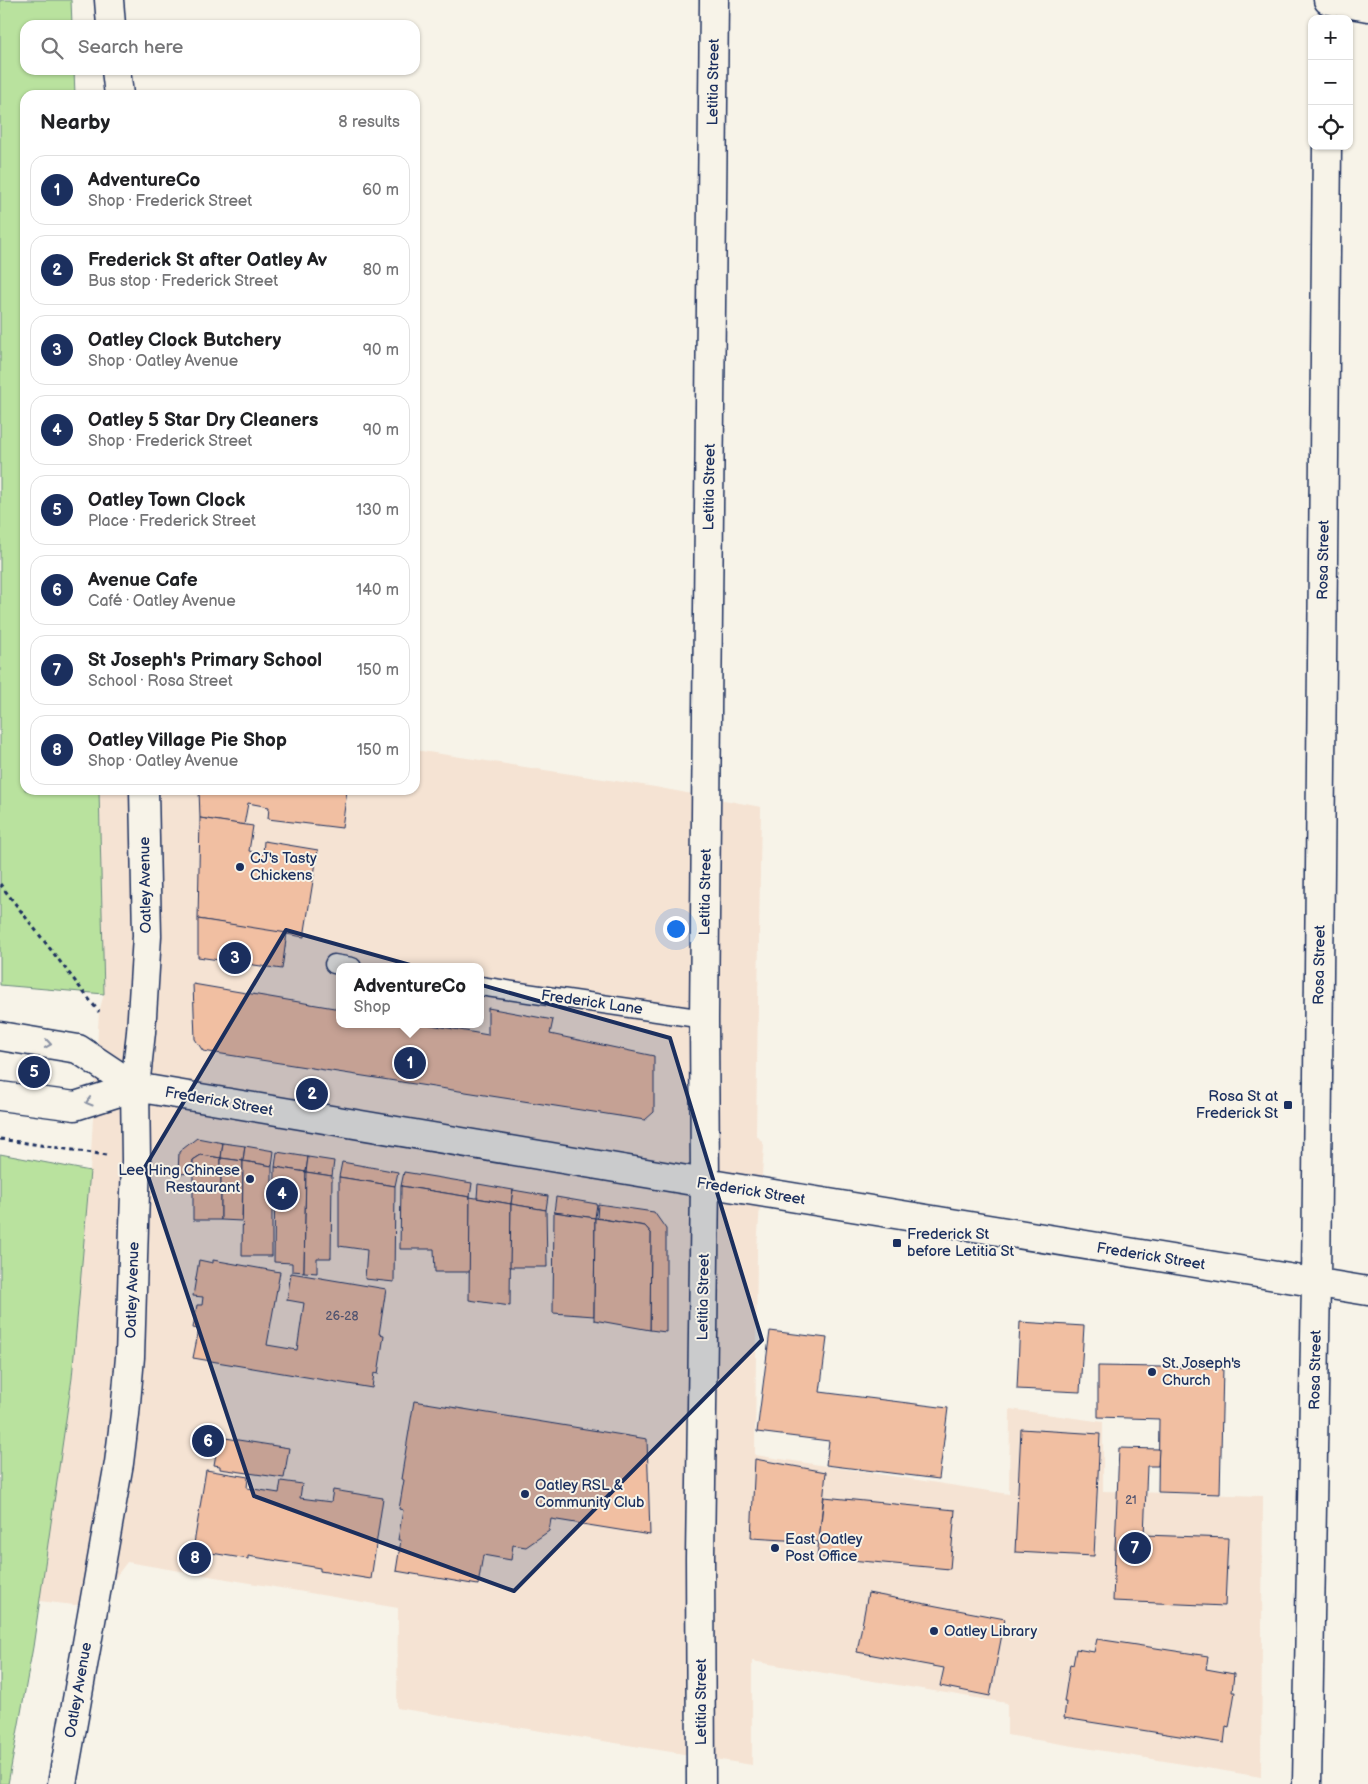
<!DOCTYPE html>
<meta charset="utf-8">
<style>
body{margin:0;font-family:"Balsamiq Sans",sans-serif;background:#f6f6f6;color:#202124}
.controls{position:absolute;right:15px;top:15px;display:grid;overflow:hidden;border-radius:10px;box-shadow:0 1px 4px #0004}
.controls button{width:45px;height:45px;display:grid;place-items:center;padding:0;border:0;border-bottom:1px solid #e0e0e0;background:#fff;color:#202124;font:25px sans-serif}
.you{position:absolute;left:675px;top:928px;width:18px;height:18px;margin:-12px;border:4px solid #fff;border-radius:50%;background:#1a73e8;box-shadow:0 0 0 8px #1a73e833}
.badge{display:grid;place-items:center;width:32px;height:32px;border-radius:50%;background:#1b2f5e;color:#fff;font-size:16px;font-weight:700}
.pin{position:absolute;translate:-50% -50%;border:2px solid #fff;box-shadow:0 1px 5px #0006}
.popup{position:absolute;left:336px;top:963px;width:148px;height:65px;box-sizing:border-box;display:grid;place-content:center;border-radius:10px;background:#fff;filter:drop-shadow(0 1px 4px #0005);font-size:16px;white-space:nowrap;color:#757577}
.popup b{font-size:19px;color:#202124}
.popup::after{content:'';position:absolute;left:50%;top:100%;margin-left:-10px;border:10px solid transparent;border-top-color:#fff}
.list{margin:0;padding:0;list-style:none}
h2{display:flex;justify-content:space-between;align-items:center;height:65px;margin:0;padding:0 20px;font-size:21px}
h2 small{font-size:16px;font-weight:400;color:#757577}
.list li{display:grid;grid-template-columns:32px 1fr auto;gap:15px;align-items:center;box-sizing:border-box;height:70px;margin:0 10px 10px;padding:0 10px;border:1px solid #e0e0e0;border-radius:15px}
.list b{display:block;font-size:19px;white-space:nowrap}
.list p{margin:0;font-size:16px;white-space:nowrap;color:#757577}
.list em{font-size:16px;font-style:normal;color:#757577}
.icon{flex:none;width:28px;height:28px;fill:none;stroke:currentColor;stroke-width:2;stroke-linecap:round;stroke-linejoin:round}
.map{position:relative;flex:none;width:1368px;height:1784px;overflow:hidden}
.search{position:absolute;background:#fff;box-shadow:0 1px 4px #0004;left:20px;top:20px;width:400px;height:55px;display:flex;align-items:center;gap:12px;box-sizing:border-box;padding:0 18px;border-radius:15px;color:#757577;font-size:19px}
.panel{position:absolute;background:#fff;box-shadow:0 1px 4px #0004;left:20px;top:90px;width:400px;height:705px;border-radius:15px}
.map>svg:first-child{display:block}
.built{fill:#f5e3d3;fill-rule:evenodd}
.green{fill:#b9e29e;stroke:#6a887e}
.building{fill:#f1bfa2;stroke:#1b2f5e}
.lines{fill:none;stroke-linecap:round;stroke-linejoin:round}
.service-casing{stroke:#1b2f5e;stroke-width:21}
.minor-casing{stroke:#1b2f5e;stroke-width:31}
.path{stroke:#1b2f5e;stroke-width:3;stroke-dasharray:4 4;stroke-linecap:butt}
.service{stroke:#f7f3e8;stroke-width:18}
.minor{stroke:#f7f3e8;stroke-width:28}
.oneway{stroke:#8991a3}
.marked{fill:#1b2f5e;fill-opacity:0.2;stroke:#1b2f5e;stroke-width:4;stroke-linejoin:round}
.poi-dot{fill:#1b2f5e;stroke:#f7f3e8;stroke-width:2}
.labels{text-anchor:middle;stroke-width:4;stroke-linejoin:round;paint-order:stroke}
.number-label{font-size:12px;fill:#50536f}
.street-label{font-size:15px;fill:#1b2f5e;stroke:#f7f3e8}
.poi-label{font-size:15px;fill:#1b2f5e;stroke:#f7f3e8;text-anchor:start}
</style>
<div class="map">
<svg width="1368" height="1784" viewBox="0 0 1368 1784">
<rect width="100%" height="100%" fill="#f7f3e8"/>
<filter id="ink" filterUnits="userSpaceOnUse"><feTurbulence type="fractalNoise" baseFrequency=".02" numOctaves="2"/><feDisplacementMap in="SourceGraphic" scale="10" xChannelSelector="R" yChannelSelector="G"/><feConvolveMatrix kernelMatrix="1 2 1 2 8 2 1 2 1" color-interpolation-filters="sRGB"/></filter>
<g filter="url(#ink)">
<!-- built -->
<path class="built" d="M415,750L655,787L761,807L756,1134L764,1145L757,1249L755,1455L1009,1494L1010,1409L1103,1422V1491L1263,1496L1261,1777L1007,1735V1703L752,1661V1765L397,1708L398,1608L127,1562L93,1607L39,1601L72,1378L90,1171L99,1012L104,994L99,790H415ZM340,967H480V1024H340Z"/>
<!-- green -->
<g class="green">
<polygon points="0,0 71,0 72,25 25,25 25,70 74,70 75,95 25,95 25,790 99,790 104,994 0,985"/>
<polygon points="0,1154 90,1171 72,1378 33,1647 8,1784 0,1784"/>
</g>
<!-- building -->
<g class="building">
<polygon points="199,790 347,790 342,828 268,819 269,807 248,803 244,825 200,818"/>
<polygon points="200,818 253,826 249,851 263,854 264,841 318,850 304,937 198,919"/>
<polygon points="198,919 287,933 282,969 198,957"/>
<polygon points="193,984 340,1009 340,1024 425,1024 488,1035 488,1008 553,1020 550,1034 654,1056 654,1112 645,1120 203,1051 195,1039"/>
<polygon points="30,1066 41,1068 39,1078 28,1077"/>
<polygon points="197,1138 223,1143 221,1158 201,1155 193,1160 193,1173 178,1174 179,1152"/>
<polygon points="223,1143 245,1146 243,1161 221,1158"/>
<polygon points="245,1146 274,1151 272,1166 243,1161"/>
<polygon points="277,1152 308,1157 306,1172 275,1167"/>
<polygon points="201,1155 221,1158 221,1220 193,1220 193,1160"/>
<polygon points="308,1157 334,1161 332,1176 306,1172"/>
<polygon points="221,1158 243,1161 242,1221 221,1220"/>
<polygon points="243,1161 272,1166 272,1256 242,1256"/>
<polygon points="342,1162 398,1172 395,1186 339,1177"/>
<polygon points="275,1167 306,1172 304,1272 292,1271 292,1263 274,1262"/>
<polygon points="306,1172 332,1176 331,1258 317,1258 317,1273 304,1272"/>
<polygon points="404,1172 472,1183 470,1197 401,1186"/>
<polygon points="339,1177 395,1186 394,1282 365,1279 367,1250 339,1246"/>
<polygon points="478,1184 513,1190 511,1204 477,1198"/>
<polygon points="401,1186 470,1197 470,1272 435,1272 434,1249 400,1249"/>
<polygon points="513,1190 548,1196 546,1210 511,1204"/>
<polygon points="470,1197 511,1204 510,1306 469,1300"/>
<polygon points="556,1197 597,1204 595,1218 554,1212"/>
<polygon points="511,1204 546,1210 547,1267 510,1267"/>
<polygon points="598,1204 654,1212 666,1229 666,1332 650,1330 651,1233 645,1226 597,1218"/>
<polygon points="554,1212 595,1218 594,1316 553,1313"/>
<polygon points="595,1218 645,1226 651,1233 650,1330 594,1320"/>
<polygon points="199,1260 213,1263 213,1260 280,1272 267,1345 297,1350 304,1303 287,1300 291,1273 386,1289 379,1334 384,1335 378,1374 374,1373 372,1388 193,1358 199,1329 193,1328 197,1305 202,1305 203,1297 193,1296"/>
<polygon points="1020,1322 1084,1326 1080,1392 1017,1389"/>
<polygon points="770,1331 827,1338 820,1392 948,1408 939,1479 826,1465 829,1441 757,1432"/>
<polygon points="1098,1366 1223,1368 1220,1494 1158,1492 1159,1419 1098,1417"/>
<polygon points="414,1401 647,1439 650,1535 551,1519 549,1531 526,1547 513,1545 511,1560 483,1555 478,1585 396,1571 401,1540 398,1540 403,1510 399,1509 404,1480 401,1479"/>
<polygon points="1021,1429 1100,1434 1094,1556 1015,1552"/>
<polygon points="219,1437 289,1448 284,1478 220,1469 220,1466 214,1465"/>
<polygon points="1119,1448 1159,1449 1158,1466 1147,1466 1144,1535 1228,1538 1225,1606 1113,1601"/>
<polygon points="755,1459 826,1472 819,1542 751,1538"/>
<polygon points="206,1470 248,1477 247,1488 279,1493 281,1481 302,1484 300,1498 331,1502 333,1490 383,1498 371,1579 320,1571 320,1568 248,1556 248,1559 193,1550"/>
<polygon points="824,1497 955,1510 950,1569 817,1557"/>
<polygon points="868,1593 1005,1619 990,1696 940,1686 944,1668 857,1652"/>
<polygon points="1097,1639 1208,1656 1206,1669 1234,1674 1232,1692 1235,1692 1229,1728 1226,1727 1224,1743 1064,1718 1066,1702 1064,1702 1070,1664 1073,1665 1076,1649 1094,1652"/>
</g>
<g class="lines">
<!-- service casing -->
<g class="service-casing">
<g id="service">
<polyline points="334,964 352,967"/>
<polyline points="480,986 704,1019"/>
</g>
</g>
<!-- minor casing -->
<g class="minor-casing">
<g id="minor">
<polyline points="109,0 111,25"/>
<polyline points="1328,0 1368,7"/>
<polyline points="116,70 119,95"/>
<polyline points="0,1036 78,1049 135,1087 705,1183 1368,1291"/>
<polyline points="0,1096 75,1106 135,1087"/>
<polyline points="62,1784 119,1463 125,1414 130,1357 136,1160 135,1087 141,1032 147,936 144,790"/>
<polyline points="701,1784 700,1558 705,1183 704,1019 714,0"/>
<polyline points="1307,1784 1316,1283 1327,146"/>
</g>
</g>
<!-- path -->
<g class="path">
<polyline points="0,884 99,1012"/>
<polyline points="0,1139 106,1155"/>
</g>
<!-- service -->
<use href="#service" class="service"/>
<!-- minor -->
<use href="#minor" class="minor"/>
</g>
<!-- one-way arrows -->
<defs><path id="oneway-chevron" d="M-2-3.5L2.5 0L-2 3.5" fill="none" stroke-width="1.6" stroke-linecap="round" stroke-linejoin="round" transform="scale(1.25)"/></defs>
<g class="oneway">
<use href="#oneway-chevron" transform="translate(48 1044) rotate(9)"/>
<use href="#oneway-chevron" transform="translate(89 1102) rotate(163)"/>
</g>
</g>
<!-- marked area -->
<path class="marked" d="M286,930L670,1038L762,1340L514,1591L254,1496L145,1167Z"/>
<!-- markers -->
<g class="poi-dot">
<circle cx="240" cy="867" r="5"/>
<rect x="1283" y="1100" width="10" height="10" rx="2.5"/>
<circle cx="250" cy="1179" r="5"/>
<rect x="892" y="1238" width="10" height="10" rx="2.5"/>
<circle cx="1152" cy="1372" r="5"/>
<circle cx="525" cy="1494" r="5"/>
<circle cx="775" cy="1548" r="5"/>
<circle cx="934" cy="1631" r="5"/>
</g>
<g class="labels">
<!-- number labels -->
<g class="number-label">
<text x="342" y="1320">26-28</text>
<text x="1131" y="1504">21</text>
</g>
<!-- street labels -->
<g class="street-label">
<text transform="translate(713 82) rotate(-89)" y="5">Letitia Street</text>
<text transform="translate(709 487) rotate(-89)" y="5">Letitia Street</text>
<text transform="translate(1323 560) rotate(-89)" y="5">Rosa Street</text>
<text transform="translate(145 885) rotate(-91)" y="5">Oatley Avenue</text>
<text transform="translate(705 892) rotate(-89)" y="5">Letitia Street</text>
<text transform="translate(1319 965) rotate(-89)" y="5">Rosa Street</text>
<text transform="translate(592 1002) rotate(8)" y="5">Frederick Lane</text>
<text transform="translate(219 1101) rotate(10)" y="5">Frederick Street</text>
<text transform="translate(751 1191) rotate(9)" y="5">Frederick Street</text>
<text transform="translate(1151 1256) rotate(9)" y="5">Frederick Street</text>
<text transform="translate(132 1290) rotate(-88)" y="5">Oatley Avenue</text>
<text transform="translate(703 1297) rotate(-89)" y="5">Letitia Street</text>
<text transform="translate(1315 1370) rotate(-89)" y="5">Rosa Street</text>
<text transform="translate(78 1690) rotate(-80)" y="5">Oatley Avenue</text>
<text transform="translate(701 1702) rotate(-90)" y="5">Letitia Street</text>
</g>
<!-- poi labels -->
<g class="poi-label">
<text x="250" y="863">CJ's Tasty<tspan x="250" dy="17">Chickens</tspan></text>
<text x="1278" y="1101" text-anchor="end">Rosa St at<tspan x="1278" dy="17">Frederick St</tspan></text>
<text x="240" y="1175" text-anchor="end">Lee Hing Chinese<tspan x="240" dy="17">Restaurant</tspan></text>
<text x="907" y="1239">Frederick St<tspan x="907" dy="17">before Letitia St</tspan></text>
<text x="1162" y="1368">St. Joseph's<tspan x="1162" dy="17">Church</tspan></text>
<text x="535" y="1490">Oatley RSL &amp;<tspan x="535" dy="17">Community Club</tspan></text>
<text x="785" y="1544">East Oatley<tspan x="785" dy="17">Post Office</tspan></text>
<text x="944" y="1636">Oatley Library</text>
</g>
</g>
</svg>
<div class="controls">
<button>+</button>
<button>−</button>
<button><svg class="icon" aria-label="locate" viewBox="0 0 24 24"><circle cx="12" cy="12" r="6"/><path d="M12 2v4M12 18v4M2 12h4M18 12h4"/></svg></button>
</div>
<div class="you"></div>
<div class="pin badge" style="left:410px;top:1063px">1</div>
<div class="popup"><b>AdventureCo</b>Shop</div>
<div class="pin badge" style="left:312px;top:1094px">2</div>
<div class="pin badge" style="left:235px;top:958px">3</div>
<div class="pin badge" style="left:282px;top:1194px">4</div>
<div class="pin badge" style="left:34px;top:1072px">5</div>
<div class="pin badge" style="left:208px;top:1441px">6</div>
<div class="pin badge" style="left:1135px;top:1548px">7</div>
<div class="pin badge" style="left:195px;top:1558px">8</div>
<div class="search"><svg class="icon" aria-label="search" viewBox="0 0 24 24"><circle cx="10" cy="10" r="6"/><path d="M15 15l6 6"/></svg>Search here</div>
<section class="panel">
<h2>Nearby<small>8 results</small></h2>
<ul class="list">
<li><span class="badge">1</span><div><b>AdventureCo</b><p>Shop · Frederick Street</p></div><em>60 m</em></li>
<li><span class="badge">2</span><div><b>Frederick St after Oatley Av</b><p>Bus stop · Frederick Street</p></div><em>80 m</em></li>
<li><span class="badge">3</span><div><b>Oatley Clock Butchery</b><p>Shop · Oatley Avenue</p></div><em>90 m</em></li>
<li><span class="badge">4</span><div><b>Oatley 5 Star Dry Cleaners</b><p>Shop · Frederick Street</p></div><em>90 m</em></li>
<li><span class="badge">5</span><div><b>Oatley Town Clock</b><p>Place · Frederick Street</p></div><em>130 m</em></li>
<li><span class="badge">6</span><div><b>Avenue Cafe</b><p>Café · Oatley Avenue</p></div><em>140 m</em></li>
<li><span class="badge">7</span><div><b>St Joseph's Primary School</b><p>School · Rosa Street</p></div><em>150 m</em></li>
<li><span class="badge">8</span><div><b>Oatley Village Pie Shop</b><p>Shop · Oatley Avenue</p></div><em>150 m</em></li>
</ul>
</section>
</div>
